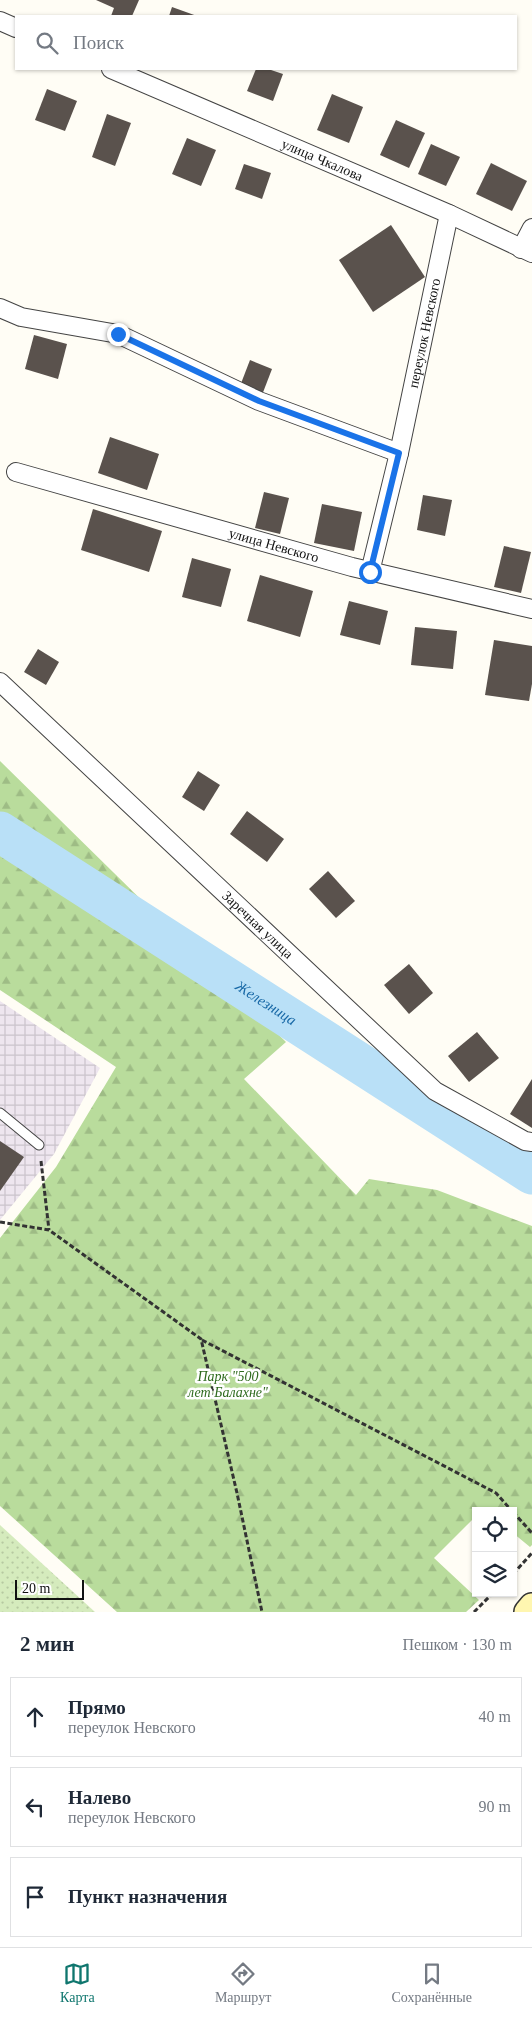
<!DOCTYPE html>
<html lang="ru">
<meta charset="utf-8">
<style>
body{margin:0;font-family:"Times New Roman",serif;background:#f2f2f3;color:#1f2937}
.controls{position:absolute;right:15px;bottom:15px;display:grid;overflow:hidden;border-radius:0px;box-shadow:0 1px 4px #0004}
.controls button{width:45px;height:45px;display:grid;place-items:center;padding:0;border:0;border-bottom:1px solid #e0e1e3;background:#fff;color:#1f2937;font:25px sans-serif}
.scale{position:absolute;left:15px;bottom:12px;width:69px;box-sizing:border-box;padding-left:5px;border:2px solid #111;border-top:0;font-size:14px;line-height:18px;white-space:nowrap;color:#111;-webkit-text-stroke:4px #fff;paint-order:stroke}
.stop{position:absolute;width:15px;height:15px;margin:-11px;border:4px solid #1a73e8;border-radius:50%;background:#fff}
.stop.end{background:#1a73e8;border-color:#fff;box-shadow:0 1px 5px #0008}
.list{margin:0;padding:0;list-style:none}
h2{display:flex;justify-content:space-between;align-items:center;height:65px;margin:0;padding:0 20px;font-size:21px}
h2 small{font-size:16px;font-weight:400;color:#747a83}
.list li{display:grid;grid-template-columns:32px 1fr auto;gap:15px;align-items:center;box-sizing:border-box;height:80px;margin:0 10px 10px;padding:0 10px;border:1px solid #e0e1e3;border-radius:0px}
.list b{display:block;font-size:19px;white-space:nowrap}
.list p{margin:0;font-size:16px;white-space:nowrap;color:#747a83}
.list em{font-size:16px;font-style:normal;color:#747a83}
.icon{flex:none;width:28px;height:28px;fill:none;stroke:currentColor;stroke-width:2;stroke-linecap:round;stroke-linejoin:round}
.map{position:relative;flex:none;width:532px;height:1612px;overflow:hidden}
.search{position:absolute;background:#fff;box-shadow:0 1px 4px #0004;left:15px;right:15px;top:15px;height:55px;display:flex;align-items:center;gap:12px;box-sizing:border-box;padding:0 18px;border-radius:0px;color:#747a83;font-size:19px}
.sheet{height:335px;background:#fff}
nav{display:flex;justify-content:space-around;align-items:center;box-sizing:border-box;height:70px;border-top:1px solid #e0e1e3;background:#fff;font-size:14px;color:#747a83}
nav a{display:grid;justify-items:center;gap:2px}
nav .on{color:#0f766e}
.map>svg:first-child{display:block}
.industrial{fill:url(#industrial-grid)}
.forest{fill:url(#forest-firs)}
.garden{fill:url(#garden-dots)}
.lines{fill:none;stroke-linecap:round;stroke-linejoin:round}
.river{stroke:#b9e0f7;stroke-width:41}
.building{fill:#5a524d}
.lane-casing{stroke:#444;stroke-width:11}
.street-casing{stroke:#444;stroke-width:20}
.secondary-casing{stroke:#333;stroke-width:28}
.path{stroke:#333;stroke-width:3;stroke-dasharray:5 2.5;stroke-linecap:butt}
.lane{stroke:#fff;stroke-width:9}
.street{stroke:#fff;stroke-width:18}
.secondary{stroke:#fff6b0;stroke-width:25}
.route{stroke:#1a73e8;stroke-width:6}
.labels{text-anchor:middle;stroke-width:5;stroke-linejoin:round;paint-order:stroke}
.street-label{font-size:14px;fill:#111;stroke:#fff}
.park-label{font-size:14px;font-style:italic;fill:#2f6b1f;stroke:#fff}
.water-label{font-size:15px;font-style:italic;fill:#1768a6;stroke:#fff}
</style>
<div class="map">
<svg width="532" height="1612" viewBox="0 0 532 1612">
<defs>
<pattern id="industrial-grid" width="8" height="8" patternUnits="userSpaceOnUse" patternTransform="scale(1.25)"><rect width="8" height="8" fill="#eee6ef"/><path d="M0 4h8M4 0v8" fill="none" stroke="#cbc4cc"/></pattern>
<pattern id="forest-firs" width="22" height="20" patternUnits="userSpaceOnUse" patternTransform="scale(1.25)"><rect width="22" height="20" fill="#b9dc9c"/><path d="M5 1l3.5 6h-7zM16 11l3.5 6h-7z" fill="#9ebc85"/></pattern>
<pattern id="garden-dots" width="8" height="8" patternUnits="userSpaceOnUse" patternTransform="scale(1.25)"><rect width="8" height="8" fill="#d5ebbd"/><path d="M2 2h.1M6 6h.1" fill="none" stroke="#b6c8a1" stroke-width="1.8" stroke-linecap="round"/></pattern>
</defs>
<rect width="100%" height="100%" fill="#fffdf5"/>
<!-- industrial -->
<polygon class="industrial" points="0,1001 100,1068 54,1154 0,1220"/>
<!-- forest -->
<polygon class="forest" points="0,761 286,1042 244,1079 356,1195 369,1179 437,1190 532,1226 532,1545 530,1547 513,1533 513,1511 489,1511 485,1507 481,1511 476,1511 476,1516 434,1558 479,1600 466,1612 117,1612 0,1506 0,1238 56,1167 116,1067 0,990"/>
<!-- garden -->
<polygon class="garden" points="0,1525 95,1612 0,1612"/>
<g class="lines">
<!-- river -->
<path class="river" id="s1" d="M0,832L532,1174"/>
</g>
<!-- building -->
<g class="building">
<polygon points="96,0 139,0 132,16 111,16 114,8"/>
<polygon points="172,7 197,16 169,16"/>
<polygon points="256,69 268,69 283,74 273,101 247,91"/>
<polygon points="47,89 77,101 65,131 35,120"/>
<polygon points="332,94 363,107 349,143 317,130"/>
<polygon points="107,114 131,123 115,166 92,157"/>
<polygon points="396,120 425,133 409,168 380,155"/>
<polygon points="187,138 216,150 201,186 172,174"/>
<polygon points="431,144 460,157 446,186 418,174"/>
<polygon points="491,163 527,181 512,211 476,194"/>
<polygon points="244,164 271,173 262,199 235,189"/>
<polygon points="391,225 425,277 373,312 339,260"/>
<polygon points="34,335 67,344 58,379 25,369"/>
<polygon points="250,360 272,369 262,395 240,386"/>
<polygon points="110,437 159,454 147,490 98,473"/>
<polygon points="264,492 289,498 280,534 255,528"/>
<polygon points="423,495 452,500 445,536 417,530"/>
<polygon points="322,504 362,512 354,551 314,543"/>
<polygon points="93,509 162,531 149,572 81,550"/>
<polygon points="504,546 531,552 521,593 494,587"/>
<polygon points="192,558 231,569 221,607 182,597"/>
<polygon points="260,575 313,591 300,637 247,621"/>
<polygon points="349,601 388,611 380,645 340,635"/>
<polygon points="415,627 457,631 453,669 411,665"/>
<polygon points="494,640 532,646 532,684 529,701 485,695"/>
<polygon points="38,649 59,662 46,685 24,672"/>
<polygon points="198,771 220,785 204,811 182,797"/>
<polygon points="247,811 284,839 267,862 230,834"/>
<polygon points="328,871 355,901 336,918 309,889"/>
<polygon points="409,964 433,993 409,1014 384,985"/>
<polygon points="477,1032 499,1058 469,1082 448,1056"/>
<polygon points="532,1079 532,1128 510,1114"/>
<polygon points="0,1141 24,1157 0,1191"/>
</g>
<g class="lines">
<!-- lane casing -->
<g class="lane-casing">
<polyline id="lane" points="0,1113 39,1145"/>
</g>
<!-- street casing -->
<g class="street-casing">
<g id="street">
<polyline points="0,21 16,28"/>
<path id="s2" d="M111,69L449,214L532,253"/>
<polyline points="521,249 532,228"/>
<polyline points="0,308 21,317 118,334 259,401 399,453"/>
<path id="s3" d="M16,472L352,567L532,609"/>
<path id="s4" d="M370,572L399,453L449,214"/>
<path id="s5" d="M0,682L435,1091L525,1141L532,1142"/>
</g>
</g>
<!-- secondary casing -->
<g class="secondary-casing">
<polyline id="secondary" points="527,1612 532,1606"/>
</g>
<!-- path -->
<g class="path">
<polyline points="41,1161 49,1230"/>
<polyline points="0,1222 49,1230 201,1339 237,1493 262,1612"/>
<polyline points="202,1340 496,1493 512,1511"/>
<polyline points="513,1512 532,1533"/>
<polyline points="513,1574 532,1553"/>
<polyline points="474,1612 493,1593"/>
</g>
<!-- lane -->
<use href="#lane" class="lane"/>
<!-- street -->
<use href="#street" class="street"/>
<!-- secondary -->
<use href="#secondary" class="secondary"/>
</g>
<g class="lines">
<!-- route -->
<polyline class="route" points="118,334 259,401 399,453 370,572"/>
</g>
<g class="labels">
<!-- street labels -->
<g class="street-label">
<text dy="5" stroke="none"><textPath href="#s2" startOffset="230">улица Чкалова</textPath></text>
<text dy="5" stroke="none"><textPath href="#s4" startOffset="245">переулок Невского</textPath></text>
<text dy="5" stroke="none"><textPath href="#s3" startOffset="268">улица Невского</textPath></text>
<text dy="5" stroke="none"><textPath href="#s5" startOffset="354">Заречная улица</textPath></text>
</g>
<!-- park labels -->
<g class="park-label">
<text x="228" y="1381">Парк "500<tspan x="228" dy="16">лет Балахне"</tspan></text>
</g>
<!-- water labels -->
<g class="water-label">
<text dy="5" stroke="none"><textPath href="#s1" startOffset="316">Железница</textPath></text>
</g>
</g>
</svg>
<div class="controls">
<button><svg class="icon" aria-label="locate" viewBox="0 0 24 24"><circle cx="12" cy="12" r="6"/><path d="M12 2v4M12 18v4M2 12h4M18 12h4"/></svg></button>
<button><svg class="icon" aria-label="layers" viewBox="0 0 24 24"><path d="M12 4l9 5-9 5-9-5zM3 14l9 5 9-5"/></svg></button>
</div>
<div class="scale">20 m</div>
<div class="stop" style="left:370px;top:572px"></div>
<div class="stop end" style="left:118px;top:334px"></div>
<div class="search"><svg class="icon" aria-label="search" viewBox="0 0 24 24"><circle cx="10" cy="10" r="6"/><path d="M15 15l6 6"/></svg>Поиск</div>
</div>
<section class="sheet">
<h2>2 мин<small>Пешком · 130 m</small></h2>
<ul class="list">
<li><svg class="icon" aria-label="ahead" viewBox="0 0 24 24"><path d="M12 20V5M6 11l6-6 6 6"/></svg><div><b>Прямо</b><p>переулок Невского</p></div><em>40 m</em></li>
<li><svg class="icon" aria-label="left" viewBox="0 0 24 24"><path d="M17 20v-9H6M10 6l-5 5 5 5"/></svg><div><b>Налево</b><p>переулок Невского</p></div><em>90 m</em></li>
<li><svg class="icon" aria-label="arrive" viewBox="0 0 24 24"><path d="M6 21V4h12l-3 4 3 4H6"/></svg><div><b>Пункт назначения</b></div></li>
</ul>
</section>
<nav>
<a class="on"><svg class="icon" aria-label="map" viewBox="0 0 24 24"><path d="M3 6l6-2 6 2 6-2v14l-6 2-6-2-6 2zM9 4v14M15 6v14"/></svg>Карта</a>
<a><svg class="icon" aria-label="directions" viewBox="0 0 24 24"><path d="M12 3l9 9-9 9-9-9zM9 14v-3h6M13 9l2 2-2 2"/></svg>Маршрут</a>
<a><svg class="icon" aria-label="saved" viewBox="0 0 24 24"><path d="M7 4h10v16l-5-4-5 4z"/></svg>Сохранённые</a>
</nav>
